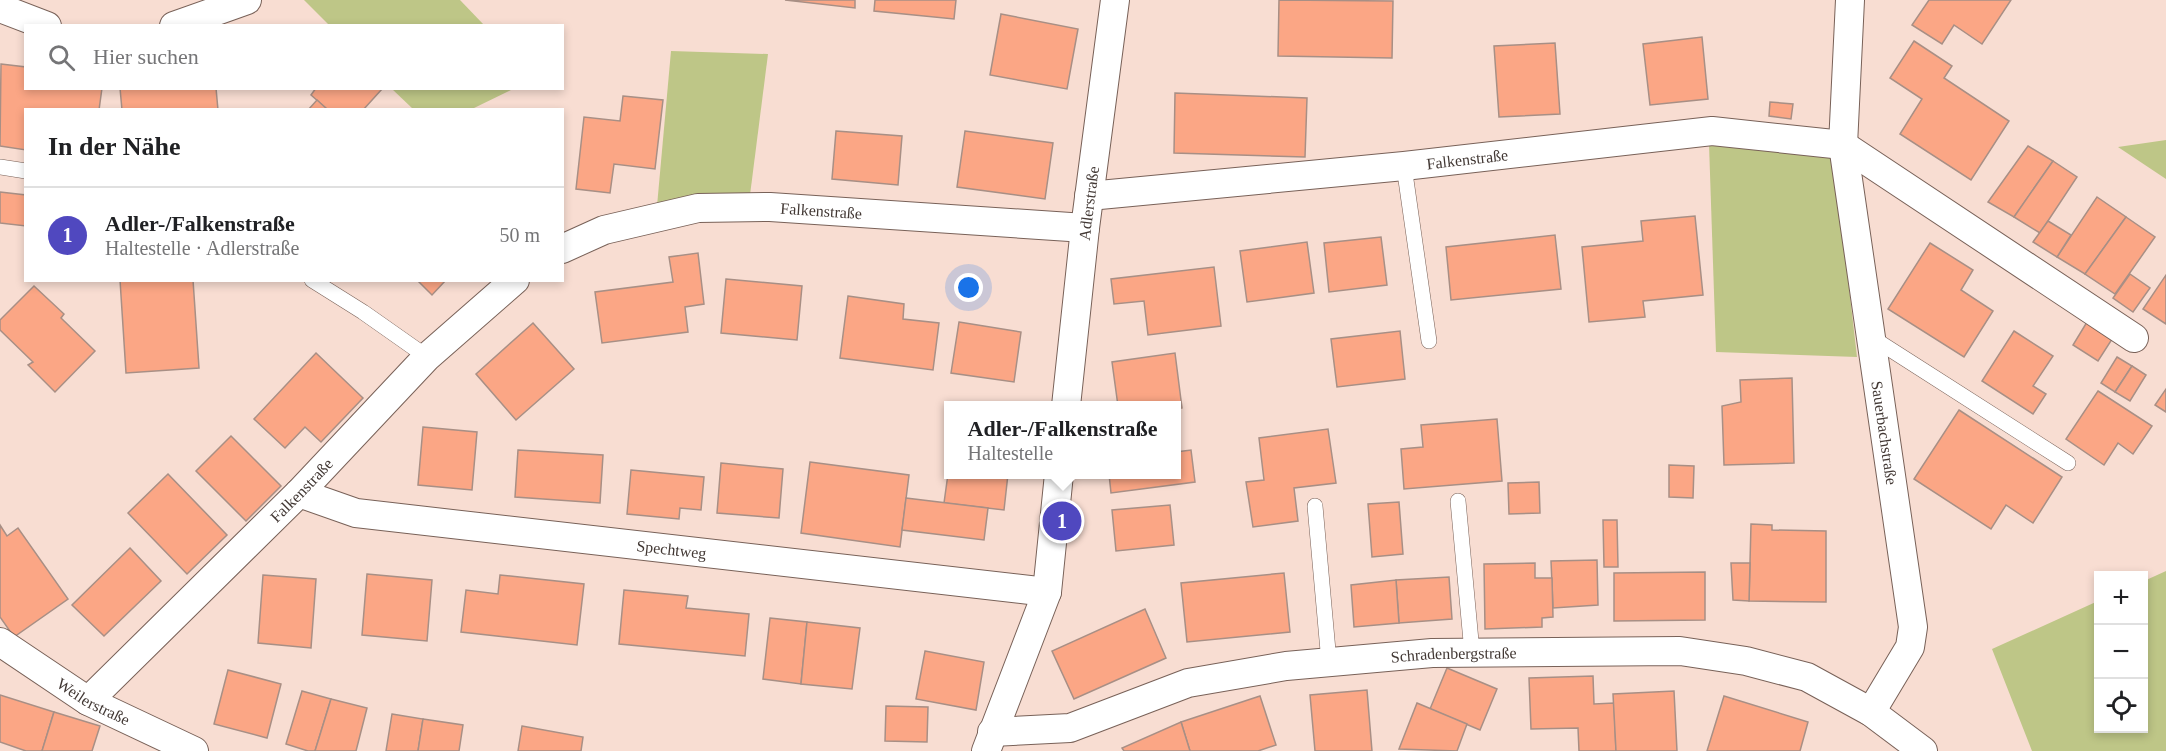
<!DOCTYPE html>
<html lang="de">
<meta charset="utf-8">
<style>
body{margin:0;font-family:Georgia,serif;background:#f6f6f6;color:#202124}
.controls{position:absolute;right:18px;bottom:18px;display:grid;overflow:hidden;border-radius:0px;box-shadow:0 3px 9px #0003}
.controls button{width:54px;height:54px;display:grid;place-items:center;padding:0;border:0;border-bottom:2px solid #e0e0e0;background:#fff;color:#202124;font:30px sans-serif}
.you{position:absolute;left:969px;top:288px;width:21px;height:21px;margin:-15px;border:4px solid #fff;border-radius:50%;background:#1a73e8;box-shadow:0 0 0 9px #1a73e833}
.badge{display:grid;place-items:center;width:39px;height:39px;border-radius:50%;background:#5048bf;color:#fff;font-size:20px;font-weight:700}
.pin{position:absolute;translate:-50% -50%;border:3px solid #fff;box-shadow:0 2px 6px #0006}
.popup{position:absolute;left:944px;top:401px;width:237px;height:78px;box-sizing:border-box;display:grid;place-content:center;border-radius:0px;background:#fff;filter:drop-shadow(0 2px 4px #0005);font-size:20px;white-space:nowrap;color:#757577}
.popup b{font-size:22px;color:#202124}
.popup::after{content:'';position:absolute;left:50%;top:100%;margin-left:-12px;border:12px solid transparent;border-top-color:#fff}
.list{margin:0;padding:0;list-style:none}
h2{display:flex;justify-content:space-between;align-items:center;height:78px;margin:0;padding:0 24px;font-size:26px}
h2 small{font-size:20px;font-weight:400;color:#757577}
.list li{display:grid;grid-template-columns:39px 1fr auto;gap:18px;align-items:center;box-sizing:border-box;height:96px;padding:0 24px;border-top:2px solid #e0e0e0}
.list b{display:block;font-size:22px;white-space:nowrap}
.list p{margin:0;font-size:20px;white-space:nowrap;color:#757577}
.list em{font-size:20px;font-style:normal;color:#757577}
.icon{flex:none;width:33px;height:33px;fill:none;stroke:currentColor;stroke-width:2;stroke-linecap:round;stroke-linejoin:round}
.map{position:relative;flex:none;width:2166px;height:751px;overflow:hidden}
.search{position:absolute;background:#fff;box-shadow:0 3px 9px #0003;left:24px;top:24px;width:540px;height:66px;display:flex;align-items:center;gap:15px;box-sizing:border-box;padding:0 21px;border-radius:0px;color:#757577;font-size:22px}
.panel{position:absolute;background:#fff;box-shadow:0 3px 9px #0003;left:24px;top:108px;width:540px;height:174px;border-radius:0px}
.map>svg:first-child{display:block}
.green{fill:#bec687}
.building{fill:#fba685;stroke:#a88f85;stroke-width:1.5}
.lines{fill:none;stroke-linecap:round;stroke-linejoin:round}
.lane-casing{stroke:#786158;stroke-width:16}
.street-casing{stroke:#786158;stroke-width:30}
.lane{stroke:#fff;stroke-width:15}
.street{stroke:#fff;stroke-width:28}
.labels{text-anchor:middle;stroke-width:5;stroke-linejoin:round;paint-order:stroke}
.street-label{font-size:16px;fill:#423834;stroke:#f8ddd2}
</style>
<div class="map">
<svg width="2166" height="751" viewBox="0 0 2166 751">
<rect width="100%" height="100%" fill="#f8ddd2"/>
<!-- green -->
<g class="green">
<polygon points="304,0 460,0 484,25 329,25"/>
<polygon points="671,51 768,54 750,195 657,206"/>
<polygon points="392,89 513,89 472,109 413,109"/>
<polygon points="2166,140 2166,179 2118,147"/>
<polygon points="1709,144 1834,157 1857,357 1716,352"/>
<polygon points="2166,571 2166,751 2032,751 1992,649 2098,601 2098,728 2144,728 2144,581"/>
</g>
<!-- building -->
<g class="building">
<polygon points="785,0 855,0 855,8"/>
<polygon points="875,0 956,0 954,19 874,11"/>
<polygon points="1279,0 1393,1 1392,58 1278,56"/>
<polygon points="1929,0 2011,0 1982,44 1954,25 1942,44 1912,25"/>
<polygon points="1001,14 1078,29 1067,89 990,75"/>
<polygon points="1702,37 1708,99 1650,105 1643,44"/>
<polygon points="1914,41 1952,66 1944,78 2009,121 1971,180 1900,134 1922,99 1890,78"/>
<polygon points="1555,43 1560,114 1499,117 1494,46"/>
<polygon points="1,64 26,67 26,88 102,88 99,110 26,110 26,150 0,146"/>
<polygon points="120,88 216,88 218,110 122,110"/>
<polygon points="316,88 381,88 382,89 363,110 328,110 311,95"/>
<polygon points="1175,93 1307,98 1305,157 1174,153"/>
<polygon points="623,96 663,100 655,169 614,164 610,193 576,189 584,117 620,121"/>
<polygon points="317,100 328,110 308,110"/>
<polygon points="1770,102 1793,104 1791,119 1769,116"/>
<polygon points="836,131 902,136 898,185 832,179"/>
<polygon points="965,131 1053,143 1045,199 957,187"/>
<polygon points="2028,146 2053,161 2014,217 1988,202"/>
<polygon points="2053,161 2077,177 2040,233 2014,217"/>
<polygon points="0,192 26,195 26,226 0,223"/>
<polygon points="2097,197 2126,217 2085,274 2057,257"/>
<polygon points="1695,216 1703,295 1643,301 1645,317 1589,322 1582,247 1643,241 1641,221"/>
<polygon points="2126,217 2155,237 2115,294 2085,274"/>
<polygon points="2048,221 2071,235 2057,257 2033,242"/>
<polygon points="1555,235 1561,289 1451,300 1446,247"/>
<polygon points="1381,237 1387,285 1329,292 1324,243"/>
<polygon points="1307,242 1314,293 1247,302 1240,251"/>
<polygon points="1930,243 1973,270 1961,290 1993,311 1964,357 1888,309"/>
<polygon points="698,253 704,304 685,307 688,332 602,343 595,292 673,282 669,257"/>
<polygon points="1214,267 1221,326 1148,335 1144,301 1114,304 1111,279"/>
<polygon points="2130,274 2150,288 2133,312 2113,298"/>
<polygon points="2166,275 2166,324 2143,309"/>
<polygon points="726,279 802,286 797,340 721,333"/>
<polygon points="120,280 193,280 199,368 126,373"/>
<polygon points="417,280 446,280 432,295"/>
<polygon points="34,286 64,314 61,318 95,351 55,392 28,365 33,362 0,330 0,320"/>
<polygon points="848,296 904,304 903,319 939,323 933,370 840,358"/>
<polygon points="2090,317 2116,333 2098,361 2073,345"/>
<polygon points="959,322 1021,332 1014,382 951,373"/>
<polygon points="533,323 574,369 516,420 476,374"/>
<polygon points="1400,331 1405,379 1337,387 1331,339"/>
<polygon points="2014,331 2053,356 2033,386 2046,394 2033,414 1982,381"/>
<polygon points="316,353 363,398 321,442 305,427 285,448 254,419"/>
<polygon points="1175,353 1182,408 1176,409 1176,406 1118,406 1112,362"/>
<polygon points="2117,357 2132,366 2115,392 2101,383"/>
<polygon points="2132,366 2146,375 2130,401 2115,392"/>
<polygon points="1792,378 1794,463 1724,465 1722,406 1741,402 1740,380"/>
<polygon points="2166,389 2166,412 2155,405"/>
<polygon points="2098,391 2152,426 2133,454 2118,443 2104,465 2066,439"/>
<polygon points="1959,410 2062,477 2033,523 2006,505 1991,529 1914,479"/>
<polygon points="1497,419 1502,481 1404,489 1401,449 1423,447 1421,425"/>
<polygon points="423,427 477,432 472,490 418,485"/>
<polygon points="1328,429 1336,483 1294,488 1298,521 1253,527 1246,482 1264,480 1259,438"/>
<polygon points="231,436 281,486 246,521 196,471"/>
<polygon points="518,450 603,455 600,503 515,497"/>
<polygon points="1191,450 1195,482 1111,493 1109,474 1176,474 1176,452"/>
<polygon points="810,462 909,475 900,547 801,533"/>
<polygon points="721,463 783,469 779,518 717,513"/>
<polygon points="1669,465 1694,466 1693,498 1669,497"/>
<polygon points="631,470 704,477 701,510 680,508 679,519 627,514"/>
<polygon points="168,474 227,535 187,574 128,513"/>
<polygon points="948,474 1008,474 1004,510 944,503"/>
<polygon points="1539,482 1540,513 1509,514 1508,483"/>
<polygon points="906,498 988,508 984,540 902,530"/>
<polygon points="1399,502 1403,554 1372,557 1368,504"/>
<polygon points="1170,505 1174,545 1116,551 1112,510"/>
<polygon points="1603,520 1617,520 1618,567 1604,567"/>
<polygon points="1751,524 1772,525 1772,530 1826,531 1826,602 1749,601"/>
<polygon points="0,525 7,536 18,528 68,599 14,637 0,617"/>
<polygon points="130,548 161,581 104,636 72,605"/>
<polygon points="1597,560 1598,605 1553,608 1551,561"/>
<polygon points="1535,563 1535,578 1552,578 1553,617 1542,618 1542,627 1485,629 1484,564"/>
<polygon points="1731,563 1750,563 1749,601 1733,600"/>
<polygon points="1705,572 1705,620 1614,621 1614,573"/>
<polygon points="1284,573 1290,632 1187,642 1181,583"/>
<polygon points="367,574 432,580 427,641 362,635"/>
<polygon points="263,575 316,579 311,648 258,643"/>
<polygon points="500,575 584,584 577,645 461,632 466,590 498,594"/>
<polygon points="1449,577 1452,619 1399,623 1396,580"/>
<polygon points="1396,580 1399,623 1354,627 1351,585"/>
<polygon points="624,590 688,596 686,608 749,614 745,656 619,644"/>
<polygon points="1145,609 1166,658 1074,699 1052,651"/>
<polygon points="770,618 807,622 801,684 763,679"/>
<polygon points="807,622 860,628 852,689 801,684"/>
<polygon points="925,651 984,662 976,710 916,699"/>
<polygon points="1447,668 1497,689 1480,730 1430,709"/>
<polygon points="228,670 281,684 267,738 214,724"/>
<polygon points="1593,676 1594,704 1614,703 1616,751 1579,751 1578,728 1531,729 1529,678"/>
<polygon points="1367,690 1372,751 1315,751 1310,695"/>
<polygon points="302,691 331,699 315,751 308,751 286,744"/>
<polygon points="1674,691 1677,751 1616,751 1613,694"/>
<polygon points="0,695 54,712 42,751 26,751 0,742"/>
<polygon points="1260,696 1276,745 1258,751 1190,751 1181,722"/>
<polygon points="1724,696 1808,722 1800,751 1707,751"/>
<polygon points="331,699 367,708 356,751 315,751"/>
<polygon points="1417,703 1467,724 1457,751 1399,749"/>
<polygon points="886,706 928,707 927,742 885,741"/>
<polygon points="54,712 100,726 92,751 42,751"/>
<polygon points="392,714 423,719 418,751 386,751"/>
<polygon points="423,719 463,725 459,751 418,751"/>
<polygon points="1181,722 1190,751 1124,751 1122,748"/>
<polygon points="522,726 583,737 581,751 518,751"/>
</g>
<g class="lines">
<!-- lane casing -->
<g class="lane-casing">
<g id="lane">
<polyline points="1404,166 1429,341"/>
<polyline points="0,167 26,171"/>
<polyline points="312,280 363,312 427,357"/>
<polyline points="1871,337 2068,463"/>
<polyline points="1458,501 1472,652"/>
<polyline points="1315,506 1329,662"/>
</g>
</g>
<!-- street casing -->
<g class="street-casing">
<g id="street">
<path id="s1" d="M1850,0L1843,145L1913,627L1910,647L1871,712"/>
<polyline points="0,8 47,26"/>
<polyline points="174,26 247,0"/>
<path id="s2" d="M1089,196L1404,166L1712,131L1843,145L2134,338"/>
<path id="s3" d="M562,249L604,230L698,208L770,207L1085,228"/>
<path id="s4" d="M1066,406L1085,228L1115,0"/>
<path id="s5" d="M299,493L356,513L1047,592"/>
<path id="s6" d="M0,642L88,701L194,751"/>
<path id="s7" d="M88,701L299,493L427,357L515,280"/>
<path id="s8" d="M992,732L1070,728L1188,683L1286,666L1432,653L1680,651L1746,661L1807,677L1871,712L1923,751"/>
<polyline points="986,751 1047,592 1059,474"/>
</g>
</g>
<!-- lane -->
<use href="#lane" class="lane"/>
<!-- street -->
<use href="#street" class="street"/>
</g>
<g class="labels">
<!-- street labels -->
<g class="street-label">
<text dy="6" stroke="none"><textPath href="#s2" startOffset="380">Falkenstraße</textPath></text>
<text dy="6" stroke="none"><textPath href="#s4" startOffset="204">Adlerstraße</textPath></text>
<text dy="6" stroke="none"><textPath href="#s3" startOffset="266">Falkenstraße</textPath></text>
<text dy="6" stroke="none"><textPath href="#s1" startOffset="436">Sauerbachstraße</textPath></text>
<text dy="6" stroke="none"><textPath href="#s7" startOffset="300">Falkenstraße</textPath></text>
<text dy="6" stroke="none"><textPath href="#s5" startOffset="378">Spechtweg</textPath></text>
<text dy="6" stroke="none"><textPath href="#s8" startOffset="472">Schradenbergstraße</textPath></text>
<text dy="6" stroke="none"><textPath href="#s6" startOffset="111">Weilerstraße</textPath></text>
</g>
</g>
</svg>
<div class="controls">
<button>+</button>
<button>−</button>
<button><svg class="icon" aria-label="locate" viewBox="0 0 24 24"><circle cx="12" cy="12" r="6"/><path d="M12 2v4M12 18v4M2 12h4M18 12h4"/></svg></button>
</div>
<div class="you"></div>
<div class="pin badge" style="left:1062px;top:521px">1</div>
<div class="popup"><b>Adler-/Falkenstraße</b>Haltestelle</div>
<div class="search"><svg class="icon" aria-label="search" viewBox="0 0 24 24"><circle cx="10" cy="10" r="6"/><path d="M15 15l6 6"/></svg>Hier suchen</div>
<section class="panel">
<h2>In der Nähe<small></small></h2>
<ul class="list">
<li><span class="badge">1</span><div><b>Adler-/Falkenstraße</b><p>Haltestelle · Adlerstraße</p></div><em>50 m</em></li>
</ul>
</section>
</div>
